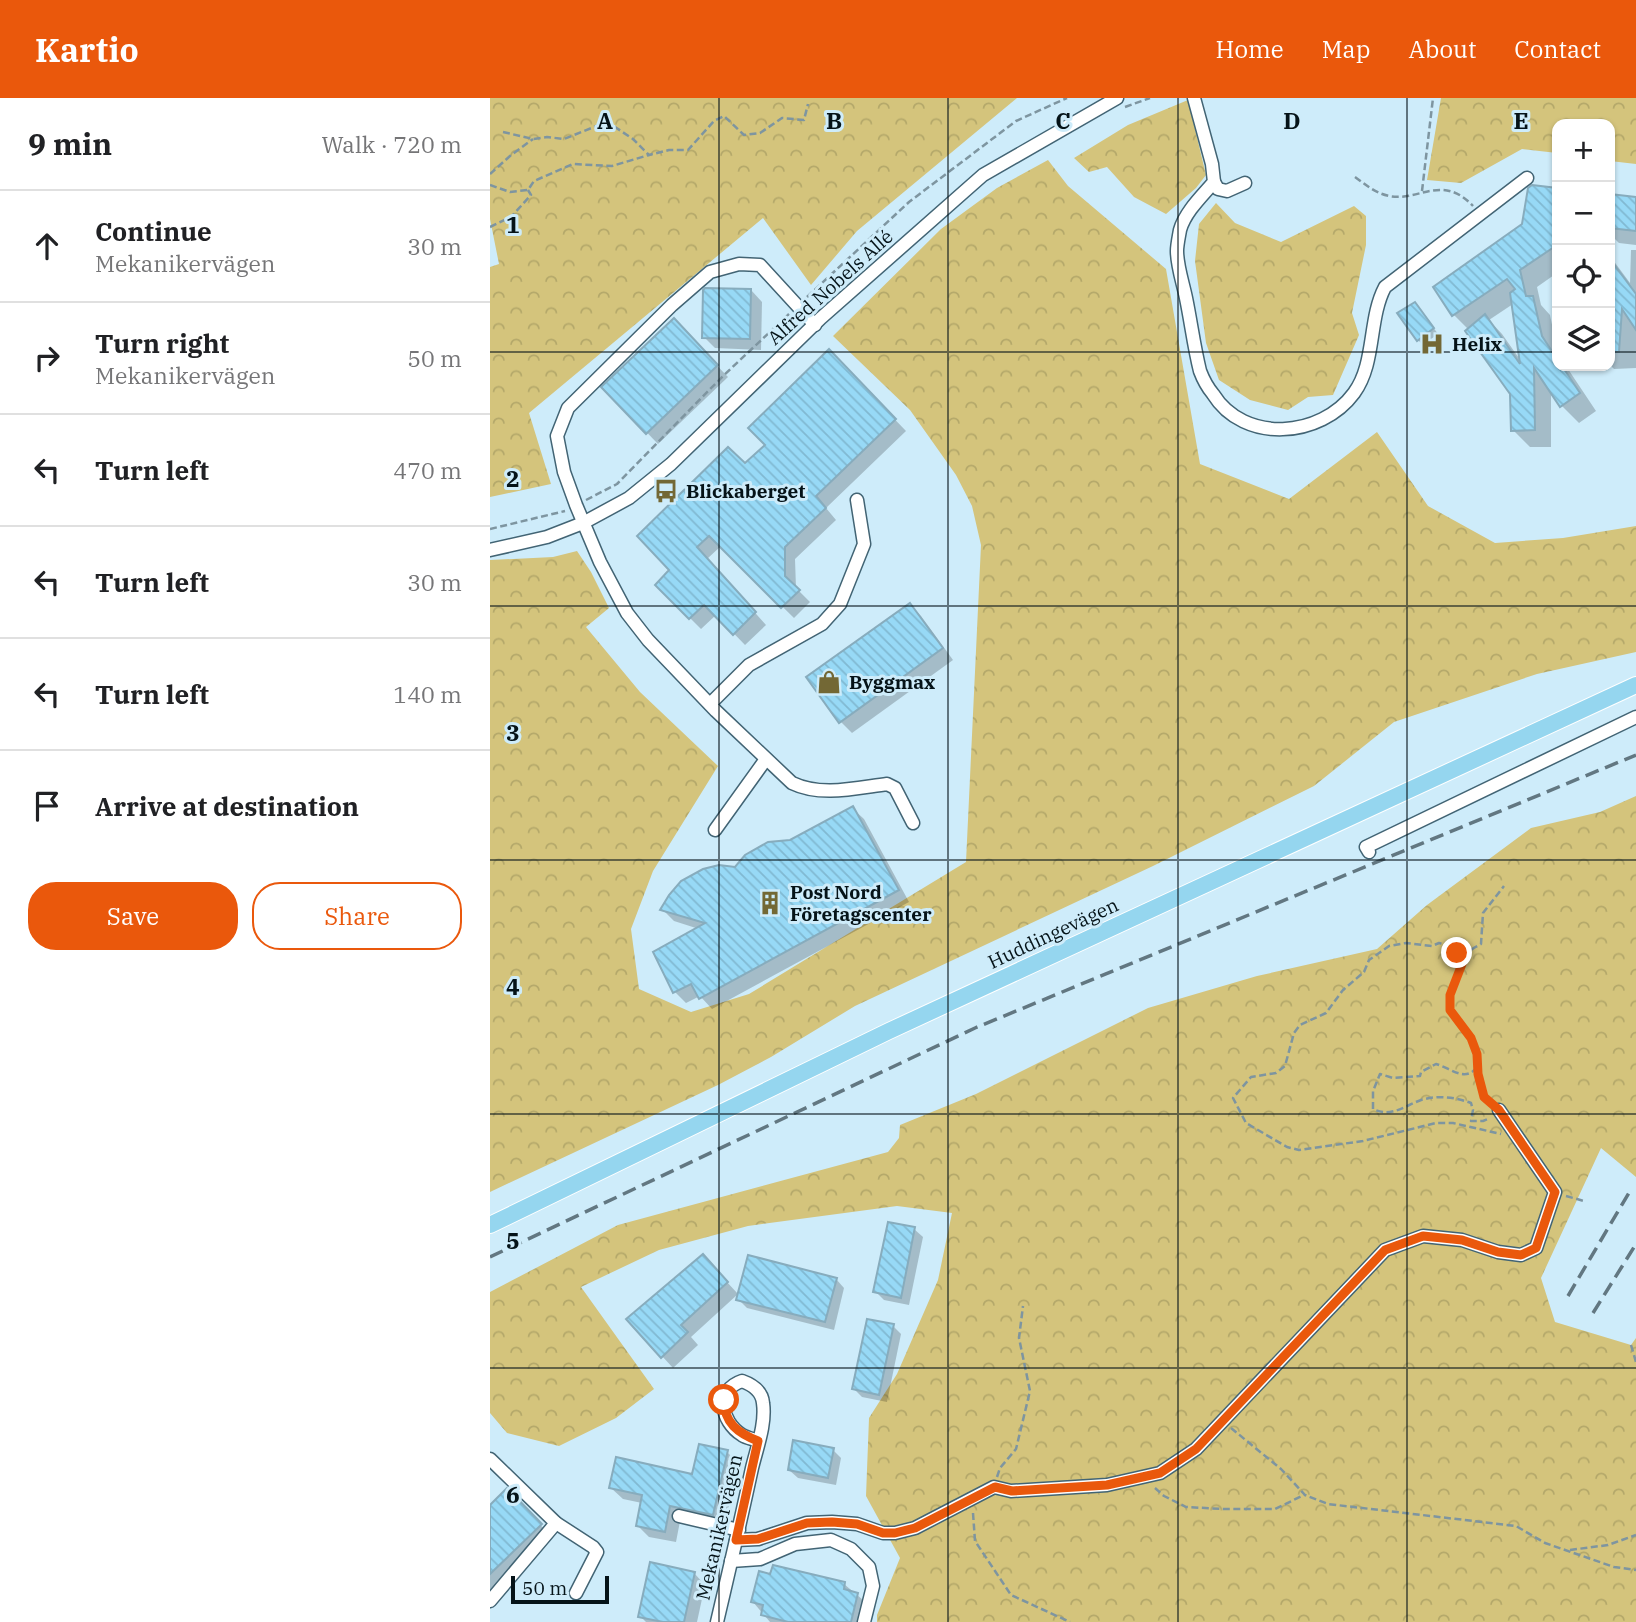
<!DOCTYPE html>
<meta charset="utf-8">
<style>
body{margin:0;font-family:"IBM Plex Serif",serif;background:#f6f6f6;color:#202124}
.controls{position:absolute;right:21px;top:21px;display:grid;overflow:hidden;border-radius:14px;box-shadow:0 2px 5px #0004}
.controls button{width:63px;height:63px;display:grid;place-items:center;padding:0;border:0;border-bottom:2px solid #e0e0e0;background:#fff;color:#202124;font:35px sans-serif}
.scale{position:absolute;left:21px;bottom:18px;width:98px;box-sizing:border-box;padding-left:7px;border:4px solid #051318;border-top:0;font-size:19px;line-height:24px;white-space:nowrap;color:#051318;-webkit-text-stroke:5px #ceecfa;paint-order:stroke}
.stop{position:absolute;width:21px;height:21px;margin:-16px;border:5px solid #ea580c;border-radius:50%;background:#fff}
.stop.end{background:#ea580c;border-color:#fff;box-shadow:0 2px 7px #0008}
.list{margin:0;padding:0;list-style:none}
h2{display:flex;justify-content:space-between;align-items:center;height:91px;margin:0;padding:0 28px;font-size:30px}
h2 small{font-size:23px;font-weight:400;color:#757577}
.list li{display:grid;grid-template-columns:46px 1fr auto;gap:21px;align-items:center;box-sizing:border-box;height:112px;padding:0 28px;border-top:2px solid #e0e0e0}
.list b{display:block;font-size:26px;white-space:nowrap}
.list p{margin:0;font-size:23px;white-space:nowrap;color:#757577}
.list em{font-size:23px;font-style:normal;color:#757577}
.actions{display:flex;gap:14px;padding:21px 28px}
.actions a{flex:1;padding:16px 0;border:2px solid #ea580c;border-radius:28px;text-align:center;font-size:24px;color:#ea580c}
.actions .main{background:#ea580c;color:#fff}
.icon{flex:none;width:38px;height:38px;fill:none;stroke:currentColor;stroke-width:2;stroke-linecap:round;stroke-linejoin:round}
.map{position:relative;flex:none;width:1146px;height:1524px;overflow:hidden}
header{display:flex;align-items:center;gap:42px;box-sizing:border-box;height:98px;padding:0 35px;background:#ea580c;color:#fff}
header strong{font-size:33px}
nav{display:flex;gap:38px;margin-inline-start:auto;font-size:24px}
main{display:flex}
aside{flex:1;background:#fff}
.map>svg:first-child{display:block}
.forest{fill:url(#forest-crowns)}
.shadow{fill:#0003;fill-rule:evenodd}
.building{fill:url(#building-back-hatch);stroke:#87acbd;stroke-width:2}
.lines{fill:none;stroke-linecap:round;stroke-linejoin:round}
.minor-casing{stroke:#426474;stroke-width:15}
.major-casing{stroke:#fff;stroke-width:18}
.path{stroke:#7e95a0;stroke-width:2.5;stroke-dasharray:7 3.5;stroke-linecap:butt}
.minor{stroke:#fff;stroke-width:12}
.major{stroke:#95d6ef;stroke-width:16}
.rail{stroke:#627781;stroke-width:3.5;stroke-dasharray:14 7;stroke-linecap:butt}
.route{stroke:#ea580c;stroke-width:9}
.grid{fill:none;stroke:#051318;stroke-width:2;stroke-opacity:0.55}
.labels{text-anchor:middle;stroke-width:6;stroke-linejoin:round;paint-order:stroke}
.street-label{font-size:19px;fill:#051318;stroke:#ceecfa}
.poi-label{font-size:19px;font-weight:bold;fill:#051318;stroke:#ceecfa;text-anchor:start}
.grid-label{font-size:23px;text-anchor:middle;font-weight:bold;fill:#051318;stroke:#ceecfa;stroke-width:6;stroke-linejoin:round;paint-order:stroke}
</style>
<header>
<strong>Kartio</strong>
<nav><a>Home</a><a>Map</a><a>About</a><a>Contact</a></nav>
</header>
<main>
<aside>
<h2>9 min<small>Walk · 720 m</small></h2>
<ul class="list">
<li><svg class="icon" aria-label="ahead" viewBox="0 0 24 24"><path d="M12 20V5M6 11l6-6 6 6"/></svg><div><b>Continue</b><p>Mekanikervägen</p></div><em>30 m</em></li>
<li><svg class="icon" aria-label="right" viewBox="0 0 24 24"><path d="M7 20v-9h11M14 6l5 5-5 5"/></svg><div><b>Turn right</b><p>Mekanikervägen</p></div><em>50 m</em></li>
<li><svg class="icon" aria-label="left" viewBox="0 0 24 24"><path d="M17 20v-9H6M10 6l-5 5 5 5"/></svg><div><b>Turn left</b></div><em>470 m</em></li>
<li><svg class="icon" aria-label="left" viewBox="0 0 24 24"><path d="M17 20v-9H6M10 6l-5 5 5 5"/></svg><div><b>Turn left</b></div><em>30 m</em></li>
<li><svg class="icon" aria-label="left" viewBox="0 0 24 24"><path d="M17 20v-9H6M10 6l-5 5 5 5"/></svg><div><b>Turn left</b></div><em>140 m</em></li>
<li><svg class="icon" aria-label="arrive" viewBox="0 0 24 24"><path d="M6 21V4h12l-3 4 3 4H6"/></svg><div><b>Arrive at destination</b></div></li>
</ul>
<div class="actions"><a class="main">Save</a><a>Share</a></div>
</aside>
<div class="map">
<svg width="1146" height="1524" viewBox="0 0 1146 1524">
<defs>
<pattern id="forest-crowns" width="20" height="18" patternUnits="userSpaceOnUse" patternTransform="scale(1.75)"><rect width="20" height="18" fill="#d4c47c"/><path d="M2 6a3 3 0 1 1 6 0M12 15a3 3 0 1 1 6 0" fill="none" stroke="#b4a86a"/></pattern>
<pattern id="building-back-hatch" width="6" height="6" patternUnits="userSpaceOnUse" patternTransform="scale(1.75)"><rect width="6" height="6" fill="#97d9f6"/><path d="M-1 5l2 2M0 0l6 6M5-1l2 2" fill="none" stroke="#81b9d2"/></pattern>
</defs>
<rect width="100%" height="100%" fill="#ceecfa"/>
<!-- forest -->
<g class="forest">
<polygon points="0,0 527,0 367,133 321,187 273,120 39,315 61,386 0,399 0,169 9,166 0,121"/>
<polygon points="951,0 1146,0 1146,66 1120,63 1120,26 1067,26 1067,55 1032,51 971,85 937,82"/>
<polygon points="698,2 716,77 706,90 676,116 644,99 617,69 599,74 584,60 638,27"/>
<polygon points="558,62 578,88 676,171 710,366 799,401 887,334 938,408 1005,445 1073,440 1146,428 1146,554 1047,576 904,624 824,688 663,768 365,908 281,959 228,987 0,1094 0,462 63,459 87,453 101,474 119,510 96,529 150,594 228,668 163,773 141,831 149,891 201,914 259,896 476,764 491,447 482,408 466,377 420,312 343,238 451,131 507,90"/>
<polygon points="726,105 745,125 791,144 864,108 876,118 876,147 862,215 869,237 843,297 818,299 798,312 760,302 729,282 716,245 705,163 709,126"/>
<polygon points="1146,698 1146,1079 1111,1050 1051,1180 1065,1224 1141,1247 1146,1240 1146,1524 387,1524 387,1517 410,1460 376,1398 379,1320 407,1276 448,1182 462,1115 407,1108 258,1128 169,1152 91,1189 164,1291 126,1320 69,1348 17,1335 0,1315 0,1194 128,1127 398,1054 409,1040 410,1027 486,996 658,910 767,878 887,851 937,807 1041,730 1110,714"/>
</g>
<!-- shadow -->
<g class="shadow">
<path d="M1043,89L1067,92V175L1047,189L1051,207L1060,217L1067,251V268H1076L1106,313L1089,325L1072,308L1061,292V349H1040L1023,332L1022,296L979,232L964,217L946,190L1034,127ZM1023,206L1031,263L1012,236L999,222Z"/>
<polygon points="1120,98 1146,101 1146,147 1129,145 1122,138 1120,140"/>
<polygon points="1141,152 1146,152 1146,270 1124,271 1120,267 1120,158 1140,185"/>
<polygon points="261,192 272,204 271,252 225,250 214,239"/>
<polygon points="930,211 948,236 933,247 928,242"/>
<polygon points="184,223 238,279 168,346 114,290"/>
<polygon points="339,253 416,333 336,410 346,422 305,461 306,490 320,504 304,520 231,448 217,461 276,527 255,547 226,517 211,531 167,487 181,471 255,368 277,347"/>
<polygon points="420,507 431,518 463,562 362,635 350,623"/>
<polygon points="362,710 374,721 419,804 222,911 210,898 196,905 185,894 209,831 184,823 173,812"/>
<polygon points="424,1131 433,1139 419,1207 394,1202 385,1193"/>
<polygon points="224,1170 248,1196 201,1239 208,1247 183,1270 138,1221"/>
<polygon points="346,1181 354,1190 344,1232 257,1210 248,1201"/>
<polygon points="403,1228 411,1236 397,1304 372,1299 364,1291"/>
<polygon points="343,1352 351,1360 346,1387 308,1380 299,1372"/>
<polygon points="237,1354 248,1365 235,1427 191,1418 186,1444 159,1439 147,1427 152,1405 133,1401 121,1390 204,1378"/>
<polygon points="17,1393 61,1438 0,1498 0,1409"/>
<polygon points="204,1475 215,1487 207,1524 156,1524 150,1518"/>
<polygon points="354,1486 379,1507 375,1524 280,1524 263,1504"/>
</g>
<!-- building -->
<g class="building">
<polygon points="1042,87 1067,90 1067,147 1030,172 1036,198 1043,198 1052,238 1067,261 1067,268 1072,268 1090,295 1070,309 1044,270 1045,332 1021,333 1020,296 975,233 995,216 1030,266 1020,195 1025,191 1017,181 962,218 943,189 1032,126 1038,90"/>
<polygon points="1120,96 1146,99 1146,133 1120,130"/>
<polygon points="1120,161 1146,196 1146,232 1132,211 1129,254 1120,254"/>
<polygon points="215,190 261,191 260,241 212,240 213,192"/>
<polygon points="925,204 944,230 927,243 907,215"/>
<polygon points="184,220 228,267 156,336 111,289"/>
<polygon points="339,251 406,321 326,398 336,410 295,449 295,478 310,492 291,510 219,438 207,449 266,514 243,537 214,507 199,521 165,487 179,472 147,438 238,349 255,365 275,347 258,330"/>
<polygon points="420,505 453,550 349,625 316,579"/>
<polygon points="363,708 409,792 209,901 201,886 183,895 163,854 215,825 170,812 179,797 191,783 213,771 229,767 245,769 255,757 278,744 300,742"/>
<polygon points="398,1124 425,1129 411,1200 383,1194"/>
<polygon points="213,1156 238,1184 191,1227 198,1234 171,1260 136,1221"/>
<polygon points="258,1157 347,1180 335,1224 246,1202"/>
<polygon points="377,1221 404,1226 389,1297 362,1291"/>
<polygon points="303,1342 344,1350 338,1380 298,1372"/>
<polygon points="209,1346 238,1352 223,1417 180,1408 175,1434 146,1428 152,1397 119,1390 126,1359 202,1376"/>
<polygon points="17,1390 52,1426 0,1476 0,1407"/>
<polygon points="160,1464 205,1474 194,1524 173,1524 148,1519"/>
<polygon points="283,1467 355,1484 354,1491 368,1495 361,1524 298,1524 271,1517 273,1507 261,1504 269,1473 280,1476"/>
</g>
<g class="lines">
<!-- minor casing -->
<g class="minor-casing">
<g id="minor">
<path d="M704,0L722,66L724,84C712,98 695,114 690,132C689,138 687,147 687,153C687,168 693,185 696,200C701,224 704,249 710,273C713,281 718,290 723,296C754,346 831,340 864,295C886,265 878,221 895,189L1037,80"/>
<polyline points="724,84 728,91 737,93 755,85"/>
<path d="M325,227L270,167L249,166L220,174L182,207L78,310L67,338L74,374L86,407L110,464L137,515L158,542L226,613L302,685C331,699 366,690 397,686L405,690L423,725"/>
<polyline points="0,452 57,439 93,425 139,400 181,366 331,220 493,77 627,0"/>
<polyline points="220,606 259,567 332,526 350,506 374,446 367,402"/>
<polyline points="225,732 276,661"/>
<polyline points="879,754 876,749 1146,619"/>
<polyline points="0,1361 66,1425 103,1449 107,1454 86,1495"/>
<polyline points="189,1418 249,1432"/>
<polyline points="246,1442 268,1441 317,1425 342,1424 367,1426 393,1435 405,1435 425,1430 504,1389 521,1393 617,1387 670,1375 706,1351 895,1152 933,1138 972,1142 1008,1154 1031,1157 1046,1150 1065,1094 1009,1012"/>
<polyline points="241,1463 270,1461 305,1446 341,1442 361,1451 379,1469 383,1488 374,1524"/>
<polyline points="0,1503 66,1425"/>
<path d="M227,1524C239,1473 251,1421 262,1370C267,1349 276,1326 273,1305C272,1293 263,1287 252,1283C225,1292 230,1323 252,1337C257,1340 263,1341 268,1343"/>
</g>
</g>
<!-- major casing -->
<g class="major-casing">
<polyline id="major" points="0,1127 399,933 1146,587"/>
</g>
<!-- path -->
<g class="path">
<polyline points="635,9 660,0"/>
<polyline points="13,34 43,41 57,39 74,41 109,27 122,27 143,41 159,57 179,52 198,52 224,23 234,18 254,37 270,35 292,20 314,22 318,6"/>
<polyline points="0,76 20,58 43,41"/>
<path d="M865,79C876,87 885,95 899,98C929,104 952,75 983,108"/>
<polyline points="0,87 20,94 38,92 44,83 83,66 122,68 159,57"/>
<polyline points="932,93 943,0"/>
<polyline points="0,129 21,119 41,97 38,92"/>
<polyline points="317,199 419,104 526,23 577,0"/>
<polyline points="96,402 127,386 233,278 299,216"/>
<polyline points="0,431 75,413"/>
<polyline points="973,866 961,848 949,845 942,848 916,845 899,848 879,862 874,874 853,892 836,915 810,927 804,935 795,968 786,975 761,979 743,1000 756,1025 797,1049 809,1052 873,1043 946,1025 963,1025 1011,1036"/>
<path d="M987,969C975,985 961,970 946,966L931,974L930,978L903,980L890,976L883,993V1011C901,1020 914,1008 931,1002C948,997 965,999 981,1005L983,1012L981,1023H993L998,1021"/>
<path d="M999,1003C984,991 991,968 986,952C980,937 964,927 959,912C956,900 972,860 981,852C984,849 988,848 991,846L993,815L1014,788"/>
<polyline points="1076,1098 1094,1103"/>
<polyline points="1141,1247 1146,1264"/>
<polyline points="741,1330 791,1371 815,1397 838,1406 1026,1428 1055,1445 1124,1469 1146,1472"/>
<polyline points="507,1379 510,1370 526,1351 540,1293 529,1240 533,1208"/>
<polyline points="665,1390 674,1398 696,1409 733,1411 785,1411 814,1397"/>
<polyline points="483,1415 485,1443 521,1497 580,1524"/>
<polyline points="1080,1452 1118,1447 1146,1437"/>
</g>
<!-- minor -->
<use href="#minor" class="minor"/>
<!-- major -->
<use href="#major" class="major"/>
<!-- rail -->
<g class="rail">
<polyline points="0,1159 485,930 1146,657"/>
<polyline points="1078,1198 1140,1093"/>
<polyline points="1103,1215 1146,1146"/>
</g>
</g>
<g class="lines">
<!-- route -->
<path class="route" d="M234,1302C234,1325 248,1335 268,1343L246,1442L268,1441L317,1425L342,1424L367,1426L393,1435H405L425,1430L505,1389L522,1393L617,1387L670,1375L706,1351L895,1152L933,1138L972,1142L1008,1154L1031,1157L1046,1150L1065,1094L1009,1012L994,999L988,976L987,956L981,940L960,912V897L972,866L967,855"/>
</g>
<!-- grid -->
<path class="grid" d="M229,0V1524M458,0V1524M688,0V1524M917,0V1524M0,254H1067M1120,254H1146M0,508H1146M0,762H1146M0,1016H1146M0,1270H1146"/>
<!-- icons -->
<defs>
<g id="hospital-bare" transform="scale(1.89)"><path d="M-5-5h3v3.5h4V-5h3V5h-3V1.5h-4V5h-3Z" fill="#736835" stroke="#ceecfa" stroke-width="2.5" paint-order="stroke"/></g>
<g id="bus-bare" transform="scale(1.89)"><path d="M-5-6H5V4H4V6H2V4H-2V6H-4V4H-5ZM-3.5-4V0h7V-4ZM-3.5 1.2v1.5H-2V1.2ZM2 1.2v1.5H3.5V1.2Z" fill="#736835" stroke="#ceecfa" stroke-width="2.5" paint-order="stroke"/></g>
<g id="shop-bare" transform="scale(1.89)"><path d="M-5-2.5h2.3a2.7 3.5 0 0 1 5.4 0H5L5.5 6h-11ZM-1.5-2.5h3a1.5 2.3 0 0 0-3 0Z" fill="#736835" stroke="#ceecfa" stroke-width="2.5" paint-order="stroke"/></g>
<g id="building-bare" transform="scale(1.89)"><path d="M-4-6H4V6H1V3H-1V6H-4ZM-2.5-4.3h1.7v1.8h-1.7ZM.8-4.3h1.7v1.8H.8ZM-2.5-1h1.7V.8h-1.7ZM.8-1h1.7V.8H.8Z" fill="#736835" stroke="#ceecfa" stroke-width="2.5" paint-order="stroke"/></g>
</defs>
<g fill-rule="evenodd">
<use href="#hospital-bare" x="942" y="246"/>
<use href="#bus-bare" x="176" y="393"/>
<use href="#shop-bare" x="339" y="584"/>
<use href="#building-bare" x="280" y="805"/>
</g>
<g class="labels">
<!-- street labels -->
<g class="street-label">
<text transform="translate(340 189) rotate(-42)" y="7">Alfred Nobels Allé</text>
<text transform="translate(563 835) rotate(-25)" y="7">Huddingevägen</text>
<text transform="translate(229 1429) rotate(-77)" y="7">Mekanikervägen</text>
</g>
<!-- poi labels -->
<g class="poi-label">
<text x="962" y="253">Helix</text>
<text x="196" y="400">Blickaberget</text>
<text x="359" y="591">Byggmax</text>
<text x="300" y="801">Post Nord<tspan x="300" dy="22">Företagscenter</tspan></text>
</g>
</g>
<g class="grid-label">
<text x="115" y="31">A</text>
<text x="344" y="31">B</text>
<text x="573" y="31">C</text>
<text x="802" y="31">D</text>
<text x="1031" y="31">E</text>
<text x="23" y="135">1</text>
<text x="23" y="389">2</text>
<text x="23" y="643">3</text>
<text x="23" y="897">4</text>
<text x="23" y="1151">5</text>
<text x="23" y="1405">6</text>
</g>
</svg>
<div class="controls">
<button>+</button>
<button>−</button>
<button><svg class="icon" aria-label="locate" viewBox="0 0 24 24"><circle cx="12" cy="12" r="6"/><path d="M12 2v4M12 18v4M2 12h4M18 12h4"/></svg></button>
<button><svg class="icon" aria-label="layers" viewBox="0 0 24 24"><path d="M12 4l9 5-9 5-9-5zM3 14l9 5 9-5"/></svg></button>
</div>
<div class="scale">50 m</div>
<div class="stop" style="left:234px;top:1302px"></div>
<div class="stop end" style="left:967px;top:855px"></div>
</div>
</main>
